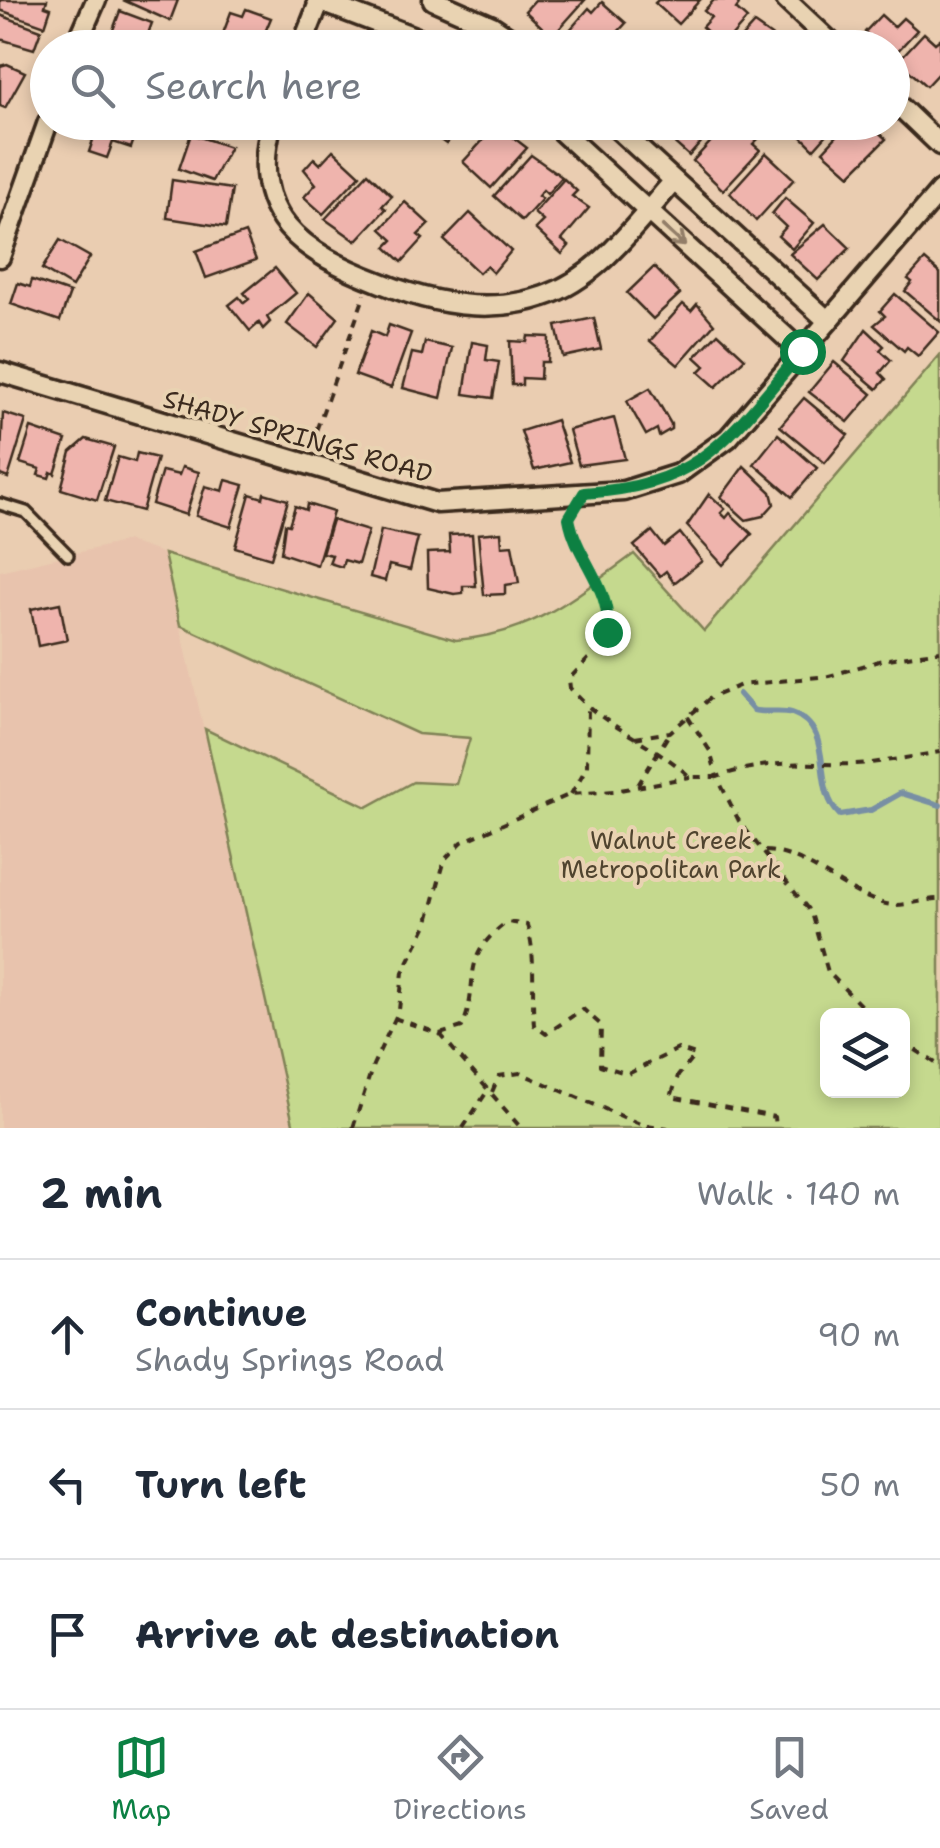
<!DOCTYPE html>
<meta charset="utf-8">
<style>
body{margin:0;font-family:"Shantell Sans",sans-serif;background:#f2f2f3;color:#1f2937}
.controls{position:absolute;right:30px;bottom:30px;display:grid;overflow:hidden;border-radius:15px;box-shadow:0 5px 15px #0003}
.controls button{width:90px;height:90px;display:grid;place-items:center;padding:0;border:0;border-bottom:2px solid #e0e1e3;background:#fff;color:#1f2937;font:50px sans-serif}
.stop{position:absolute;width:30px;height:30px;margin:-22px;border:8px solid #0b8043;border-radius:50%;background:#fff}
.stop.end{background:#0b8043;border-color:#fff;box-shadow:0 2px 10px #0008}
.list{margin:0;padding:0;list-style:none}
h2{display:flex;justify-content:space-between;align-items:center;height:130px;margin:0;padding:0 40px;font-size:42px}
h2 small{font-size:32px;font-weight:400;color:#747a83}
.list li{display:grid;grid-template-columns:65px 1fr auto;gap:30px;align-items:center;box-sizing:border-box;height:150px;padding:0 40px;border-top:2px solid #e0e1e3}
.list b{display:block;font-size:38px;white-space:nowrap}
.list p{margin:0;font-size:32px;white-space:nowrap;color:#747a83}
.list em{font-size:32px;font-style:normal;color:#747a83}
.icon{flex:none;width:55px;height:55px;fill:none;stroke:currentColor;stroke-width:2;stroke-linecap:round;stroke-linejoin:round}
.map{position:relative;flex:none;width:940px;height:1128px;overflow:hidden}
.search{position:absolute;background:#fff;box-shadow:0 5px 15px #0003;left:30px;right:30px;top:30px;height:110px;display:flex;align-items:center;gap:25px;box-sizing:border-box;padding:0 35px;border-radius:55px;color:#747a83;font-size:38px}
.sheet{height:580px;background:#fff}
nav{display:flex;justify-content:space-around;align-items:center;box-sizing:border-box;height:140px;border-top:2px solid #e0e1e3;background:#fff;font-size:28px;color:#747a83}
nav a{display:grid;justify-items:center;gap:5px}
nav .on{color:#0b8043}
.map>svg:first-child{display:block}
.built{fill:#e8c3ad}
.green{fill:#c5d98e;stroke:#808256;stroke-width:2.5;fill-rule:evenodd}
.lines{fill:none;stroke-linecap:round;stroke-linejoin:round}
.stream{stroke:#788fa4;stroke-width:6}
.building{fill:#efb4ad;stroke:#3b2a1e;stroke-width:2.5}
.lane-casing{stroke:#3b2a1e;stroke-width:16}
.street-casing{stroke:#3b2a1e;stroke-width:25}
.path{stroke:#3b2a1e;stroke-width:4;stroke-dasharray:8 8;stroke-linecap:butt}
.lane{stroke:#e9d3b2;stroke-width:9}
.street{stroke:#e9d3b2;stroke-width:18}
.oneway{stroke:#927e68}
.route{stroke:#0b8043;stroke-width:12}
.labels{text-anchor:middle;stroke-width:8;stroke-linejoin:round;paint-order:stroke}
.street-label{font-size:25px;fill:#3b2a1e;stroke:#e9d3b2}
.park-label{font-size:25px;fill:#50442f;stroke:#e9d3b2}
</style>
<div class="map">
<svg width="940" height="1128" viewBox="0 0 940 1128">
<rect width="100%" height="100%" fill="#eacdb1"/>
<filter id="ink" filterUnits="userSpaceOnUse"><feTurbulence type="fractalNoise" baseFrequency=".01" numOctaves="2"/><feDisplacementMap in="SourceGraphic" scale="20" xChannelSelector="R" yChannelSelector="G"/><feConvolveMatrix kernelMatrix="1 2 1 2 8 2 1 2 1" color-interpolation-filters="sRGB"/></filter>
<g filter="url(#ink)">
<!-- built -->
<polygon class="built" points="127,541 164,554 294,1128 0,1128 0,571"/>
<!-- green -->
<path class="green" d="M940,355V1128H294L205,729L367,807L413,782L456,784L470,738L418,734L180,625L164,554L456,640C534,634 573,598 634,554L704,631ZM828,1016H902V1090H828Z"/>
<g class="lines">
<!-- stream -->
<path class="stream" d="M739,694L753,710C766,714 780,709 792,713C837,729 810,787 840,815L871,810L901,793L940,805"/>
</g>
<!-- building -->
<g class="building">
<polygon points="0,0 47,0 45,6 51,8 45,26 0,10"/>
<polygon points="123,0 178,0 170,21"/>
<polygon points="535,0 585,0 552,37 525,11"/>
<polygon points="658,0 700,0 678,24 655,3"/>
<polygon points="714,0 736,0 739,5 736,9 747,19 723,46 702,27 711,17 704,11"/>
<polygon points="602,2 626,23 606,45 602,42 598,48 572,48 562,39 589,8 593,12"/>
<polygon points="246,9 271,18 263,37 255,35 250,48 221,39 231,12 243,16"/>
<polygon points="120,11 152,23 143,48 107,46"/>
<polygon points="0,15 41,30 34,49 0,39"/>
<polygon points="881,15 894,27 903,18 917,30 892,57 892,48 880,48 865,32"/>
<polygon points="754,24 777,40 774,44 777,48 732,48"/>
<polygon points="924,33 935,43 940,39 940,71 926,86 898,61"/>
<polygon points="7,64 25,72 5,108 0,106 0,66"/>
<polygon points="78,122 140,122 131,148 113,142 107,158 89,152 93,140 74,133"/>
<polygon points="434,122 461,122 446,144 432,134 438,125"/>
<polygon points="669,122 704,122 712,130 689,156 661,131"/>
<polygon points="729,122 734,127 745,122 760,137 753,144 760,150 723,190 693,161"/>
<polygon points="787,122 838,122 814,149"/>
<polygon points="850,122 868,122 886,139 850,175 823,151"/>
<polygon points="497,125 527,148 491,188 463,162"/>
<polygon points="191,134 230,147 212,181 179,169"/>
<polygon points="333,150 360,175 323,214 304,197 316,184 304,169 314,158 320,164"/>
<polygon points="766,153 794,179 756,221 730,193"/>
<polygon points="531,155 562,177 547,194 543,190 538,196 542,199 522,221 494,196"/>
<polygon points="368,173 392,196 382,206 386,209 356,241 325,219"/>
<polygon points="564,179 577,191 572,196 589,208 562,240 569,246 562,254 535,229 543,221 534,213"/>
<polygon points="172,180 232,189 226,227 167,218"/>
<polygon points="785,198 814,223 792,249 778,236 786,227 772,214"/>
<polygon points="405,202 429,224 418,235 423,239 402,262 386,247 393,240 381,229"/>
<polygon points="470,213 511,251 493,273 486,266 479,273 444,240"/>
<polygon points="825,224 850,248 818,280 790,254"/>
<polygon points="245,233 256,260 206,278 196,251"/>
<polygon points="60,240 90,257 72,287 42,269"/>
<polygon points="925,260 940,273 940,321 905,291 912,282 908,279"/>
<polygon points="654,267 680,294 653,319 627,293"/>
<polygon points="275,268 296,293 267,317 270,322 263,329 259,323 250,331 229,305 239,297 244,303 249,299 244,293"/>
<polygon points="32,280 70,293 60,321 11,304 18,283 30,287"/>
<polygon points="309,293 338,318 317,347 287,324"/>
<polygon points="895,294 939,332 918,356 907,347 904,351 874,325 885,316 880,311"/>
<polygon points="683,304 691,311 697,304 714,324 678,365 650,341"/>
<polygon points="594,318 601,349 563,357 556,326"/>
<polygon points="389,325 411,333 391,388 355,375 371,331 385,337"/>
<polygon points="866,329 884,346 880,350 891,360 880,373 886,379 877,389 844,361"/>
<polygon points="718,333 745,358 716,387 699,372 705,366 695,357"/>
<polygon points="528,336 549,337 548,362 541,362 540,379 522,378 522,385 512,385 510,341 527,342"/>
<polygon points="425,342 452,348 441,398 403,388 412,353 422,355"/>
<polygon points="472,342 488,345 486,360 499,362 493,398 464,394"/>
<polygon points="834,362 872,394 848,422 809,392"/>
<polygon points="650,388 671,424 671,429 659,436 657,429 646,435 627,401"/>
<polygon points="804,398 848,435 825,463 780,426"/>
<polygon points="3,413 26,420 8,478 0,475"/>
<polygon points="614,418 625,459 579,465 569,430"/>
<polygon points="556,420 570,462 534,470 521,431"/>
<polygon points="31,428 66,440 55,474 51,472 49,478 38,475 40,469 20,463"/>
<polygon points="778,434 817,468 792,497 754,464"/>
<polygon points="86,439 114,447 97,500 61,489 71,452"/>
<polygon points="137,453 157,458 142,511 105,501 118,457 135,462"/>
<polygon points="744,466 771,492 774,504 763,516 746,520 721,497"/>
<polygon points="182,467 199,472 186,515 152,504 162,471 179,475"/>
<polygon points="226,480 244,485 231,527 196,516 205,486 223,491"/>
<polygon points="264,493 288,500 271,558 235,547 250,494 263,498"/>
<polygon points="709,494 725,509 721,513 726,518 730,513 752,534 723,565 687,526"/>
<polygon points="307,504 333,512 317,565 281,553 285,524 289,525 295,506 306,510"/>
<polygon points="332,520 368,531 358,564 344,560 342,567 329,563 332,555 322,553"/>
<polygon points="381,530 418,538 410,570 389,565 385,581 370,577"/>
<polygon points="652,531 664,546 680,533 702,561 674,583 666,571 660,576 634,546"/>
<polygon points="501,532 502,546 512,545 519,583 505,585 505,594 484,595 478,534"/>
<polygon points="472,534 476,586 463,586 463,593 454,594 428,588 427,553 450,552 449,535"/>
<polygon points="60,603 67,640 38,646 31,609"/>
</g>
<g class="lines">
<!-- lane casing -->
<g class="lane-casing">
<polyline id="lane" points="0,504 26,512 68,555"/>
</g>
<!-- street casing -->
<g class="street-casing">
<g id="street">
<polyline points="317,0 443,48"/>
<polyline points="433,0 492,26 525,48"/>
<polyline points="786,0 837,48"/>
<polyline points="75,48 96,0"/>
<polyline points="301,48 320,0"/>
<polyline points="892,99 940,145"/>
<path d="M272,122C246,217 303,253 381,283C433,304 489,315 544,296C600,277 636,223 674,181"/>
<polyline points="551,122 801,351"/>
<polyline points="610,122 828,321"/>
<polyline points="0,257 48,122"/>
<polyline points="0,372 437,503 624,491 678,474 728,438 940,191"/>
</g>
</g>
<!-- path -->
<g class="path">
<polyline points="311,445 365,294"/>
<path d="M571,514C560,555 621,586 607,630C601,648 582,665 569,679L570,688C606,730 651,740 690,777H717L739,821L811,913L828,972L871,1016"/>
<path d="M688,717L710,751L717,777C781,755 810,768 871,763C894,760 917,756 940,752"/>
<polyline points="635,738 670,732 710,698 741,685 829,676 882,660 940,651"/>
<polyline points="638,785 669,734"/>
<polyline points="571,794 587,767 588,709"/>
<path d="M765,851C808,853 843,894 886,904C902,908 923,899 940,899"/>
<polyline points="394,1018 440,1034"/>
<path d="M440,1034L462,1027C482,982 457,959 507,922L527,925C537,958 531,989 534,1025L546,1034L583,1009L601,1025L600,1065L628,1074L678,1049L695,1055L678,1076L671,1097L774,1117L775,1128"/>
<polyline points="440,1034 521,1128"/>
<polyline points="902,1041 940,1066"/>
<polyline points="492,1092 499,1076 520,1073 640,1124 668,1128"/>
<polyline points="353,1128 373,1065 399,1010 403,972 427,925 445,859 462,842 571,794 615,791 690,777"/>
<polyline points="463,1128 488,1090"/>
</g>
<!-- lane -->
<use href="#lane" class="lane"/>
<!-- street -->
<use href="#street" class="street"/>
</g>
<!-- one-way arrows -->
<defs><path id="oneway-shaft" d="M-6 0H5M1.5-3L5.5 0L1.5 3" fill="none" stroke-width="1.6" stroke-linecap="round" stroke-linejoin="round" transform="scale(2.5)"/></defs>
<use class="oneway" href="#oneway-shaft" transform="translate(674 236) rotate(42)"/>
</g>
<g class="lines" filter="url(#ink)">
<!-- route -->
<path class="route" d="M607,632C613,589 576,559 569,518L584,493C703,486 730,436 802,351"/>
</g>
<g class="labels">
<!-- street labels -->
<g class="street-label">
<text transform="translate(298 436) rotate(16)" y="9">SHADY SPRINGS ROAD</text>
</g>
<!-- park labels -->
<g class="park-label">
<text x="671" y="849">Walnut Creek<tspan x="671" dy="29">Metropolitan Park</tspan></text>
</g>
</g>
</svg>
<div class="controls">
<button><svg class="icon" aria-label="layers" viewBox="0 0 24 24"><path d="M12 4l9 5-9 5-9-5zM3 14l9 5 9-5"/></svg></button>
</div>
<div class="stop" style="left:802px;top:351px"></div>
<div class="stop end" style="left:607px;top:632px"></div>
<div class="search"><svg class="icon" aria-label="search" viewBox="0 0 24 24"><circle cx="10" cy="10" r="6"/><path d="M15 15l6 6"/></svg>Search here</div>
</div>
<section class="sheet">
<h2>2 min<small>Walk · 140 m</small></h2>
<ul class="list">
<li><svg class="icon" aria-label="ahead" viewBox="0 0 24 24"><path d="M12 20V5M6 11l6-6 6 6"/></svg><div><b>Continue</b><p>Shady Springs Road</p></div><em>90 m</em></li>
<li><svg class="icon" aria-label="left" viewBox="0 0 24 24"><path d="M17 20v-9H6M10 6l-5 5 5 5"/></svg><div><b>Turn left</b></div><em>50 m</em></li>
<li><svg class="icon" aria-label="arrive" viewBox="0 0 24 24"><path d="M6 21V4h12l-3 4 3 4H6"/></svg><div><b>Arrive at destination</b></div></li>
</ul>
</section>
<nav>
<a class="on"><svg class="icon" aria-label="map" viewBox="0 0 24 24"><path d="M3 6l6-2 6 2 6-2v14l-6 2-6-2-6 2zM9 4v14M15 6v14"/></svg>Map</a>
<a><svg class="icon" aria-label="directions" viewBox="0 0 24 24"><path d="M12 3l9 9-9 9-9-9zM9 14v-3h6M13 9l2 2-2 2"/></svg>Directions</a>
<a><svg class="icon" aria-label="saved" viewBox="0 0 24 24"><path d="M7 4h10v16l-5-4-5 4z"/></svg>Saved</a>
</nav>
